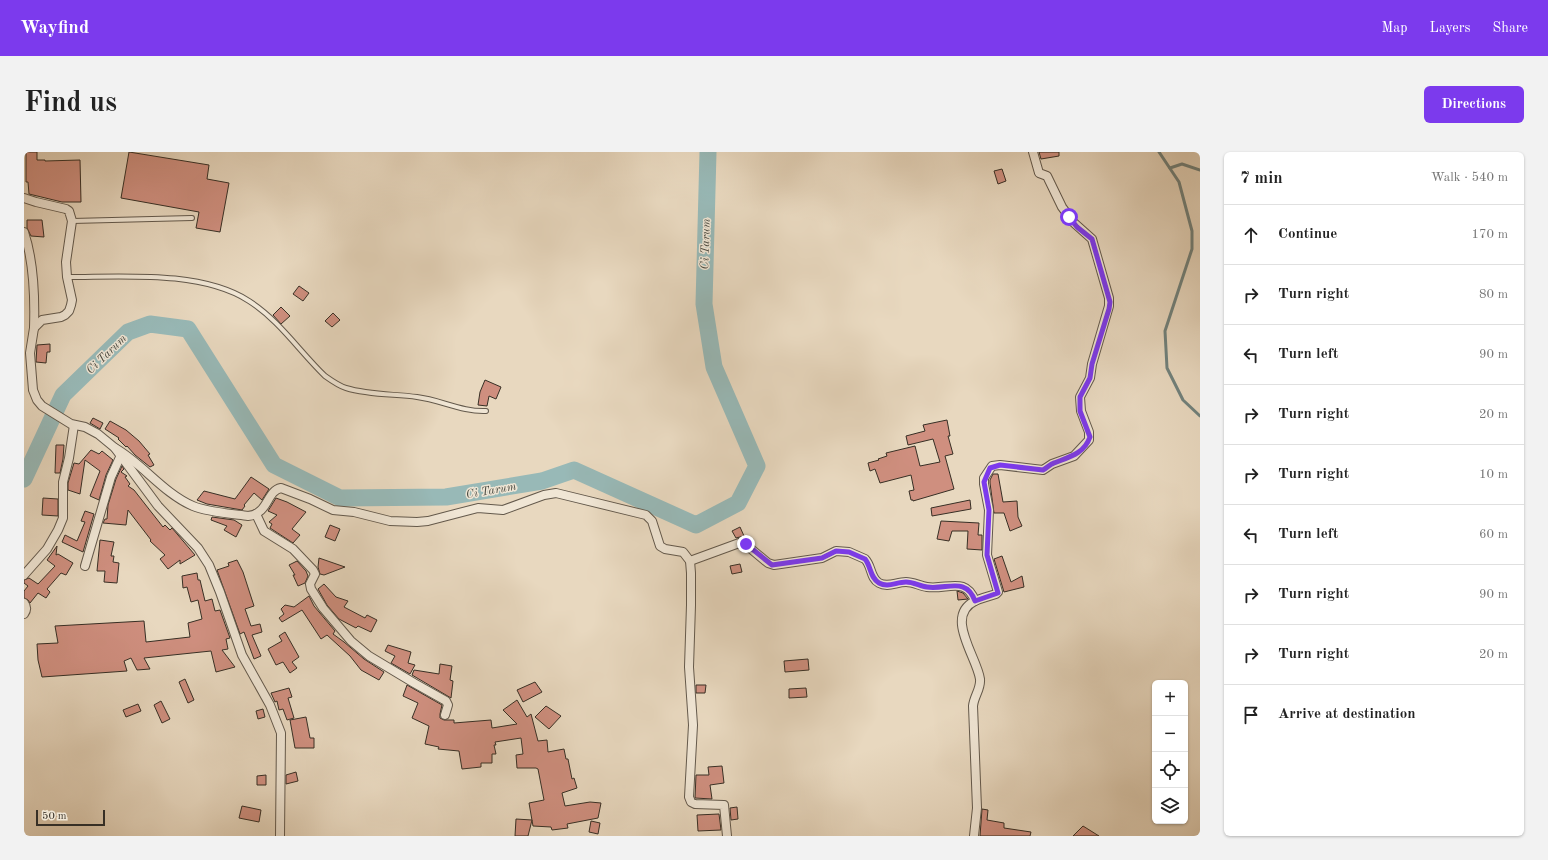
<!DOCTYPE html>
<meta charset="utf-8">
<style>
body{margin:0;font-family:"Old Standard TT",serif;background:#f2f2f2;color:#222}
.controls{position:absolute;right:12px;bottom:12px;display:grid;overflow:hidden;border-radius:6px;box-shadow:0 1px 3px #0004}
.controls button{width:36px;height:36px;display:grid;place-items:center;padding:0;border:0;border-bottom:1px solid #e0e0e0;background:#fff;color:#222;font:20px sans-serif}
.scale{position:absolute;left:12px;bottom:10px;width:69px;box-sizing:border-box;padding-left:4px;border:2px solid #372f25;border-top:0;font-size:11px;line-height:14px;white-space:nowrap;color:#372f25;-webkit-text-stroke:3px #f0e6d5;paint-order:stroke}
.stop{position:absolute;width:12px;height:12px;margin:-9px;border:3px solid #7c3aed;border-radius:50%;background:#fff}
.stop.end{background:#7c3aed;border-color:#fff;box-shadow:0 1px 4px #0008}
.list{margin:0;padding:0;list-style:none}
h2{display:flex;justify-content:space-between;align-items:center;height:52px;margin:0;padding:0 16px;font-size:17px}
h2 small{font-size:13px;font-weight:400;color:#767676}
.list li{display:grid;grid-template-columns:26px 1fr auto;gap:12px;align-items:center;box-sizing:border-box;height:60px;padding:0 16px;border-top:1px solid #e0e0e0}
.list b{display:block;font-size:15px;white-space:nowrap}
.list em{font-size:13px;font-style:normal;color:#767676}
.icon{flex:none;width:22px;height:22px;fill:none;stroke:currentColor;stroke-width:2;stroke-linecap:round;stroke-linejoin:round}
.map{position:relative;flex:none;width:1176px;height:684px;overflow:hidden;border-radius:6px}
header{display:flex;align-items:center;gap:24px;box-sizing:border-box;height:56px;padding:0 20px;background:#7c3aed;color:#fff}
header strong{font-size:19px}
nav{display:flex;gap:22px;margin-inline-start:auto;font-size:14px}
.intro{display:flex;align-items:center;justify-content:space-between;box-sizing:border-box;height:96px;padding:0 24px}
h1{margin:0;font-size:28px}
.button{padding:10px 18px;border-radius:6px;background:#7c3aed;color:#fff;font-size:14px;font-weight:700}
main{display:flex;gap:24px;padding:0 24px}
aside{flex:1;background:#fff;border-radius:6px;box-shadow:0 1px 3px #0004}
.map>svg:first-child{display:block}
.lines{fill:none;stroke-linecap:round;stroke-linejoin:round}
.stream{stroke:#71827d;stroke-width:3}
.river{stroke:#98b9b7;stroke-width:17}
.building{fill:#cf8f7f;stroke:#372f25}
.service-casing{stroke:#63594c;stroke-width:6}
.minor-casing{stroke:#63594c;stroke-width:10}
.service{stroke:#f0e6d5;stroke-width:4}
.minor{stroke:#f0e6d5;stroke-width:8}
.route{stroke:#7c3aed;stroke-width:5}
.labels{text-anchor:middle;stroke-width:3;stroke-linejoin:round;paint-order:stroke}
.water-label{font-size:12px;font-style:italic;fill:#4a4b42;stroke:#f0e6d5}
</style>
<header>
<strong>Wayfind</strong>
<nav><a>Map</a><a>Layers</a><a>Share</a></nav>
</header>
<div class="intro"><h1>Find us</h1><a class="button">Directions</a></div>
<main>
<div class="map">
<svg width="1176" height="684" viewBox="0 0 1176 684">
<rect width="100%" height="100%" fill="#e8d8bf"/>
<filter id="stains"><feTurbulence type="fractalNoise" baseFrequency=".005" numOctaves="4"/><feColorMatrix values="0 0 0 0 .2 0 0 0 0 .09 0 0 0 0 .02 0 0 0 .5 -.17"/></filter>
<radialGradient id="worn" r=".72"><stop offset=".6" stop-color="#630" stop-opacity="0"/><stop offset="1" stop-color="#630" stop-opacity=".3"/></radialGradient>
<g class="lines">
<!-- stream -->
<g class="stream">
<polyline points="1135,0 1155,30 1168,79 1168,97 1141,179 1143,216 1159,248 1176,264"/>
<polyline points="1146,16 1158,12 1176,18"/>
</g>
<!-- river -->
<polyline class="river" points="0,327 39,243 104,180 126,172 164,177 250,313 316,346 422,345 518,329 550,318 672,373 714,351 733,314 690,215 680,152 684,0"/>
</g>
<!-- building -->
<g class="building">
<polygon points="2,0 13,0 13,8 21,8 21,9 56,8 57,50 38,50 5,42 4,30 2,30"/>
<polygon points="105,0 185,13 183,27 205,31 196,80 172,76 175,60 97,46"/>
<polygon points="1015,0 1035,0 1035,4 1017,7"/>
<polygon points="978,17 982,29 974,32 970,19"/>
<polygon points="3,68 18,68 20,85 7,84 3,76"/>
<polygon points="275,134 285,141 279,149 269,142"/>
<polygon points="257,155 266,164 257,172 249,163"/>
<polygon points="309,161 316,168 308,175 301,169"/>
<polygon points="26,192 26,200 23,200 22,211 12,210 13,193"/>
<polygon points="461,228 477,235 472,247 465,244 463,254 454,253 456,240"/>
<polygon points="69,266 79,271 76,277 66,271"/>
<polygon points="923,268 926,284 924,284 929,302 921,304 930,337 889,349 889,348 887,348 885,339 890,338 887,323 856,331 851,317 846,319 844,311 855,308 854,307 863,304 862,301 891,294 896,314 916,310 909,287 884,293 882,284 901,279 899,273"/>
<polygon points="86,269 102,278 115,289 126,302 124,303 130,313 126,315 111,303 103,294 102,295 94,287 95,286 81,277"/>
<polygon points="32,293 40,293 39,307 36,321 31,321"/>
<polygon points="67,298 75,302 78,299 89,308 82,323 75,348 66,344 76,319 61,308 56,342 44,338 44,331 50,311 55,312"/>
<polygon points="98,314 100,317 97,320 103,324 101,325 106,332 104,334 110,338 139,375 141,373 146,378 148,376 171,403 156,412 156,408 144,417 136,407 141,403 126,389 127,388 104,358 102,373 79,371 81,367 83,367 84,353 92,327"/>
<polygon points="969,322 974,322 979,350 993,349 994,365 998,374 986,379 980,361 970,361 966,331 966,328"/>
<polygon points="227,325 245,337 238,348 230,341 220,353 221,354 218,358 183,352 173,348 180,339 211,347"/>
<polygon points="19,346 34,347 34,364 18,363"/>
<polygon points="252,346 263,350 282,360 268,377 276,383 269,391 246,376 248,372 245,370 253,363 244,359"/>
<polygon points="946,348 947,357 908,364 907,356"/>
<polygon points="61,359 70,362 59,400 38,390 41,383 53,389 61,370 57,369"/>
<polygon points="188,365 210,368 218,373 212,385 200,378 203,374 187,368"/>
<polygon points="917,369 955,371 954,383 958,383 958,398 943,397 944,379 928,379 925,389 913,387"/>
<polygon points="306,373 316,377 311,389 301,385"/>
<polygon points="716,375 720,384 712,386 708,379"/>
<polygon points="76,388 90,390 87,404 90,404 89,410 95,411 93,431 80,430 81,419 73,419"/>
<polygon points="33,394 32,403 34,402 49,411 42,423 37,421 23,437 26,440 22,446 14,441 6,451 4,448 0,446 0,439 4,434 0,431 0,428 5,426 14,432 31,414 23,408"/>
<polygon points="978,404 987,430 998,424 1000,435 980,440 970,407"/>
<polygon points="295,406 321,415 300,423 296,422 294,415"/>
<polygon points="213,408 219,420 230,454 221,457 227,474 236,472 238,480 228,483 237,504 230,507 220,480 216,482 193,418 205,414 204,411"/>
<polygon points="273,409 282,419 284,424 281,431 274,434 269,423 271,423 265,413"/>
<polygon points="716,412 718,420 708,422 706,414"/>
<polygon points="173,421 174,428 176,428 181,449 188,447 191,459 196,458 206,486 202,487 204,497 198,498 211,515 192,520 187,499 120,506 126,517 113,518 107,506 100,509 103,519 18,525 14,508 13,492 34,491 31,474 120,469 122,490 166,485 164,471 178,467 174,448 167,450 163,435 159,436 158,424"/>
<polygon points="300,432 312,445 324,449 320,455 341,466 343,463 353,468 347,480 334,474 332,476 315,467 303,453 294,437"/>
<polygon points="933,439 939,441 944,447 934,448"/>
<polygon points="285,444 290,454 311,479 309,482 320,490 340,507 360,520 355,528 337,518 326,504 303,483 297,487 278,458 258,470 255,466 260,462 257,457 261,453 270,455"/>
<polygon points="261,480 275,505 268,510 273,516 266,521 259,510 252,513 244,497 258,489 255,484"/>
<polygon points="364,493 387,500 384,511 391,513 386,522 367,511 371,504 361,499"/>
<polygon points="784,507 785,518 761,520 760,509"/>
<polygon points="416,512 428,514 426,528 429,529 427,546 388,523 390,518 415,522"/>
<polygon points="161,527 170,548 164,551 155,530"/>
<polygon points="511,530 518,540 499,550 493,538"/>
<polygon points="383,533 418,553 416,562 416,566 420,568 430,568 430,571 467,568 468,576 493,572 479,558 493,548 503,565 507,562 514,589 523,588 524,600 540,597 542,607 544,607 548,627 550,626 553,636 538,641 541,654 566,650 577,651 574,666 543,672 544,676 528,678 527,675 509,674 505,651 520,648 514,617 512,616 493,616 492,603 499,602 497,586 471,590 472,593 470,593 472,602 468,602 468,611 457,611 457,615 438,617 435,599 414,597 415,595 401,592 405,574 388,566 394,551 379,544"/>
<polygon points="672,533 682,533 681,541 672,541"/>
<polygon points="265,536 268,545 264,546 270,566 263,568 259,557 255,558 253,549 251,550 247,541"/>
<polygon points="782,536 783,545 765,546 765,537"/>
<polygon points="137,549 146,567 138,571 130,553"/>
<polygon points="114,552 117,559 102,565 99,558"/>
<polygon points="522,554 537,564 525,577 511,565"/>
<polygon points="239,557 241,565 234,567 232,559"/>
<polygon points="282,565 286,586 290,586 290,596 271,596 266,568"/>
<polygon points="698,614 700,631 686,633 688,647 671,646 672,623 685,623 684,615"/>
<polygon points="272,620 274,629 262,632 262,623"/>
<polygon points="242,623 242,633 233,633 233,624"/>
<polygon points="218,654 237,658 235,670 215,666"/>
<polygon points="713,655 714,667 707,668 706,656"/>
<polygon points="958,657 964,658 963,668 980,671 980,676 1007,680 1006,684 956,684"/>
<polygon points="695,662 697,678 674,679 673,663"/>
<polygon points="492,667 508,668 504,684 491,684"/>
<polygon points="567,669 576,671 574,682 565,680"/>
<polygon points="1059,674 1075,684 1049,684"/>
</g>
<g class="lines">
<!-- service casing -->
<g class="service-casing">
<g id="service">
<polyline points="48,69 168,66"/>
<path d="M43,125C98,125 177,118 225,149C255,168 276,200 301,224C308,229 315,234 322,236C345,243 370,242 393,245C417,248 438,260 462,259"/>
</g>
</g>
<!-- minor casing -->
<g class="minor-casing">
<g id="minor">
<polyline points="0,46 12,50 42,57 45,59 48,69 42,110 43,125 48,148 47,153 45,159 41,163 37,165 18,168 10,176 6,201 9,238 13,248 18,254 47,272 61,275 74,282 91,296 134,354 174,396 185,413 196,440 218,503 246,553 257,581 256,684"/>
<path d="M0,80C10,110 11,145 10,176"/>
<path d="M91,296C119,312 139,341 169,354C183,360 209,362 224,364C245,362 242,339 257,336L286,347L309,358L330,360L366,369L393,370L404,369L454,356L479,358L520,343L532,341L622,363L628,369L636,394L641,397L659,400L666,409L667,421V453L665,515L669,573L665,645L667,650L671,652L700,653L703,684"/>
<polyline points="232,362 240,379 269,397 289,418 291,422 286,432 287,437 299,456 327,489 345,504 390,531 422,549 424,553 421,563"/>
<path d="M666,409L718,390L721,392L744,411L750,413L798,406L812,399L825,400L841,407C848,414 846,426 855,431C864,436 872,430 882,430C889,430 896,434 903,435C923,438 942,424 951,449"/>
<polyline points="61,414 87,325 97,303"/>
<polyline points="0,423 23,397 34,378 39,366 39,330 45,306 50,273"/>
<path d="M0,451C3,455 3,458 0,462"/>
<path d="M950,684L953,656L949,554C950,544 957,537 956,527C953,505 920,464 951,449C958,446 965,444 972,442L974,440L963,403L965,358L960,332V326L968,314L976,313L1019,318L1028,312L1050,304L1065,288V280L1057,259L1056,245L1066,226L1068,212L1085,154V146L1068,87L1049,70L1038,55L1023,24L1015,21L1009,0"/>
</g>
</g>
<!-- service -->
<use href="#service" class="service"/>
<!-- minor -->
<use href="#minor" class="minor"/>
</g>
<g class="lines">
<!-- route -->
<path class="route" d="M722,392L748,413L798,406L812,399L825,400L841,407C847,414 846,426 855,431C864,436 872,430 882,430C889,430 896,434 903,435C923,438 942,424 951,449L974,441L963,403L965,358L960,330L966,316L976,313L1019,318C1023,316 1026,312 1030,311C1045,305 1060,302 1066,285L1056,259V245L1066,226L1068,212L1085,157L1086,150L1068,87L1053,75L1045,65"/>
</g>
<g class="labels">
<!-- water labels -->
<g class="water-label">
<text transform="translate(681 92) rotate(-88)" y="4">Ci Tarum</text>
<text transform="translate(82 202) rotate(-44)" y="4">Ci Tarum</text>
<text transform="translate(467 338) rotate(-10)" y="4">Ci Tarum</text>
</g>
</g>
<rect width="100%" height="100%" filter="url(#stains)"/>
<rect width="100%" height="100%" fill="url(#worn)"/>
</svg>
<div class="controls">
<button>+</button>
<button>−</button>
<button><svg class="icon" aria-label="locate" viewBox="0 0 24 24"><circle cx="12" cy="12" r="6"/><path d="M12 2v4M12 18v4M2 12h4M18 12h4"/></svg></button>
<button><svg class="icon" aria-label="layers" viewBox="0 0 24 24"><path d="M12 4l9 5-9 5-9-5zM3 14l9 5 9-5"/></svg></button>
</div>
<div class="scale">50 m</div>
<div class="stop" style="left:1045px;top:65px"></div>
<div class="stop end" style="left:722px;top:392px"></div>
</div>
<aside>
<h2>7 min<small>Walk · 540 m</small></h2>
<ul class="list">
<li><svg class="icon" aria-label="ahead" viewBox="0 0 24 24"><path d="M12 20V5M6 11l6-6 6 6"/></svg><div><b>Continue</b></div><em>170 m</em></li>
<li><svg class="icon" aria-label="right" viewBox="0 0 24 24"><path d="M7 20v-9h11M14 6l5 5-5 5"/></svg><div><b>Turn right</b></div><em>80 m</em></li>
<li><svg class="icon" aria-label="left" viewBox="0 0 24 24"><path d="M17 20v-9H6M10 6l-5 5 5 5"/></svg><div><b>Turn left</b></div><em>90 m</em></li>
<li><svg class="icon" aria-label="right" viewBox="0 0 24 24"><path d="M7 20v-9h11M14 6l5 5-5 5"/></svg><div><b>Turn right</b></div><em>20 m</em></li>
<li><svg class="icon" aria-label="right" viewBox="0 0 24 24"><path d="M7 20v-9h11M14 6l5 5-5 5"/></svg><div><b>Turn right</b></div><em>10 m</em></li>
<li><svg class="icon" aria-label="left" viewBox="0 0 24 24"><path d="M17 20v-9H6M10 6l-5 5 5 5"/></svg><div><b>Turn left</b></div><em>60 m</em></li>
<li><svg class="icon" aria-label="right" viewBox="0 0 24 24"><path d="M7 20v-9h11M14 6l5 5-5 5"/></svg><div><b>Turn right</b></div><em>90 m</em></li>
<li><svg class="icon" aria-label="right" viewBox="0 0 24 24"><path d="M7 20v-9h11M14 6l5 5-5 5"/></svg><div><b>Turn right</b></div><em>20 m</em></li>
<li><svg class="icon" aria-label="arrive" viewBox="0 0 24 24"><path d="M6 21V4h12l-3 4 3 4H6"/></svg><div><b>Arrive at destination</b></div></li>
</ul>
</aside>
</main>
